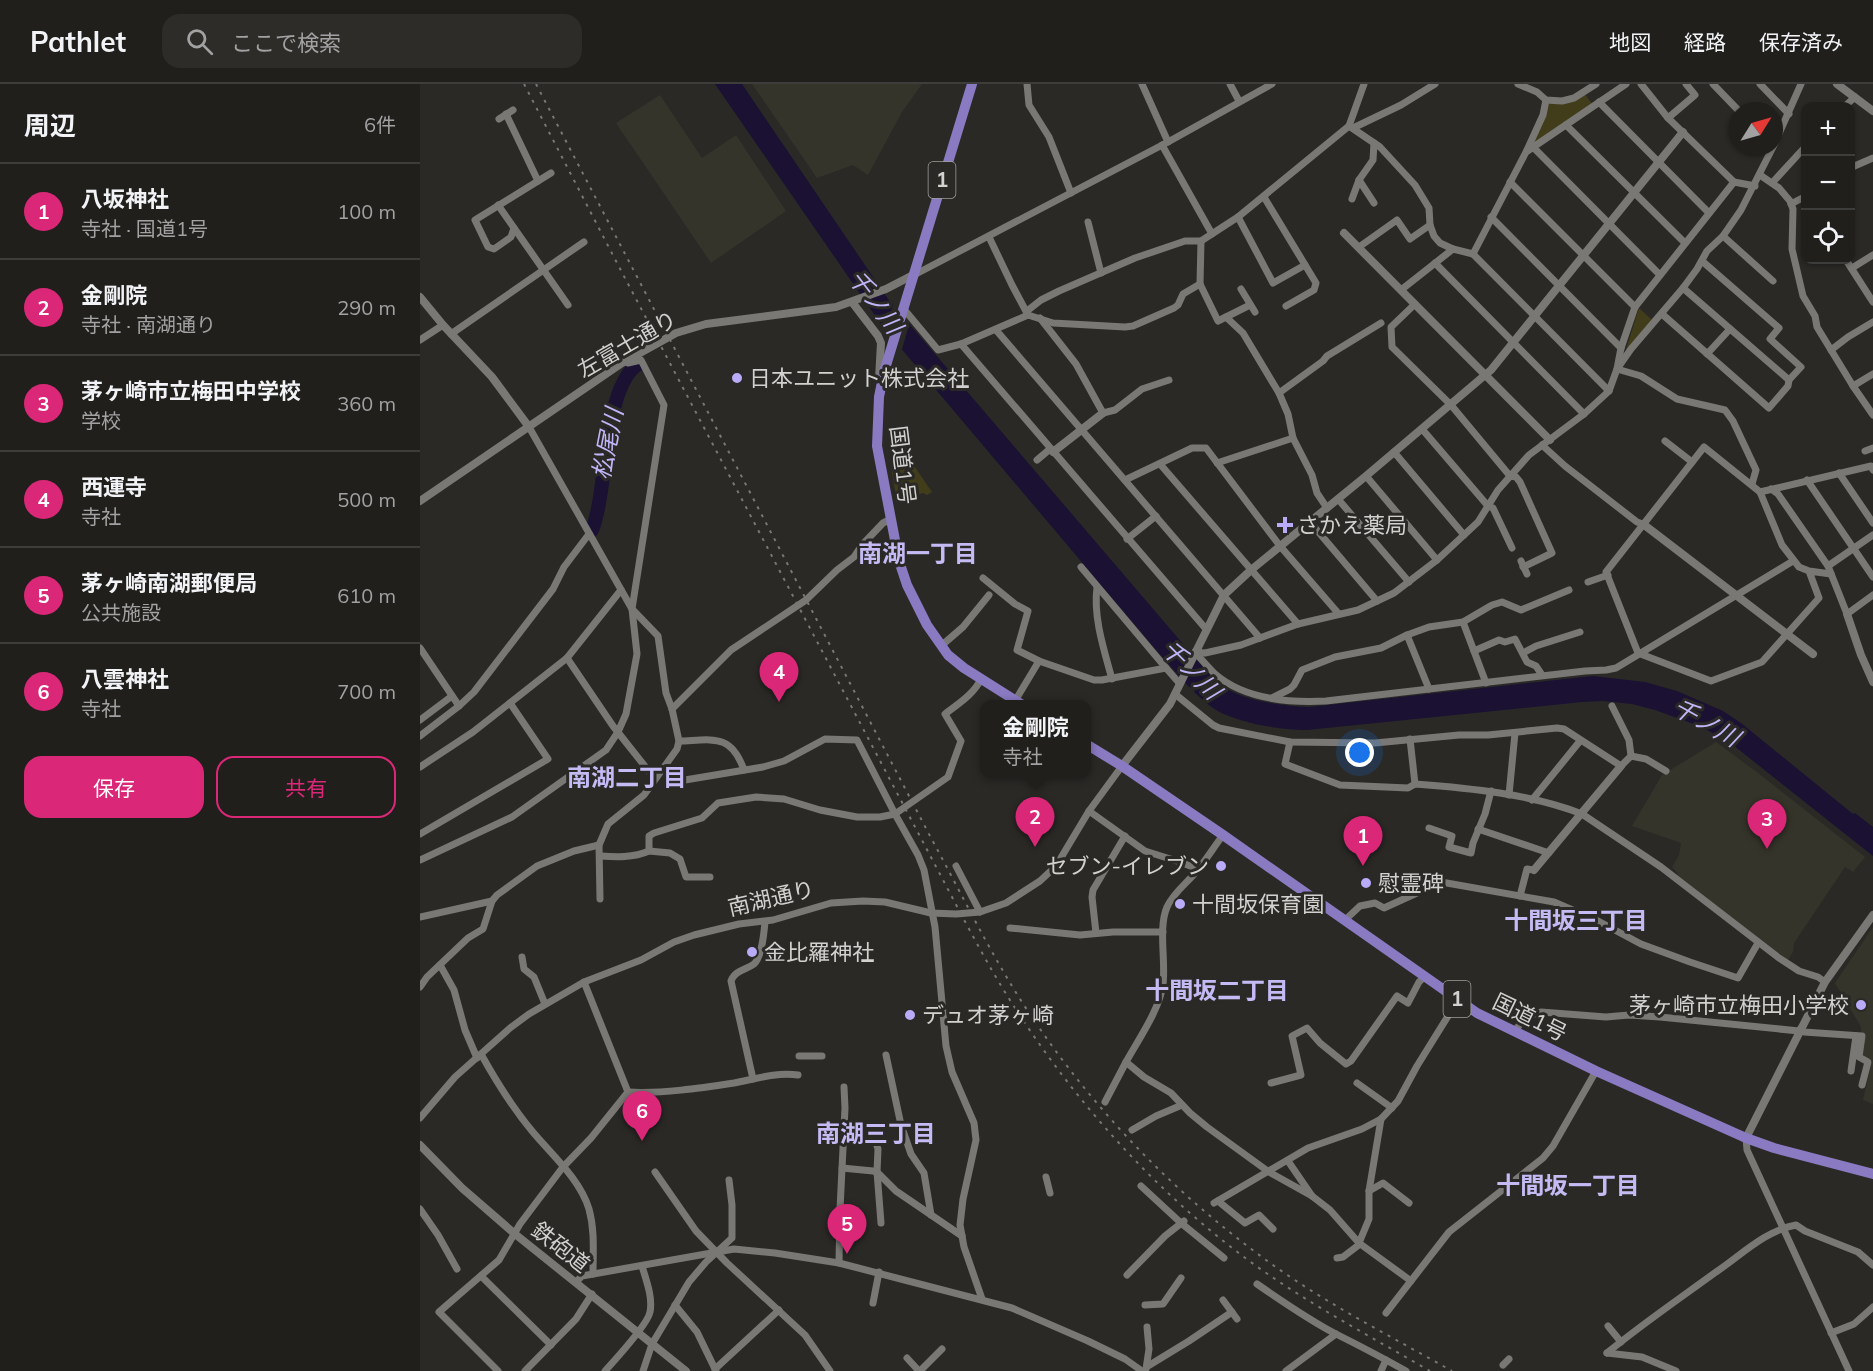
<!DOCTYPE html>
<html lang="ja">
<meta charset="utf-8">
<style>
body{margin:0;font-family:Mulish,"Noto Sans JP",sans-serif;background:#2d2c29;color:#f1f3f6}
.controls{position:absolute;right:18px;top:18px;display:grid;overflow:hidden;border-radius:12px;box-shadow:0 2px 4px #0004}
.controls button{width:54px;height:54px;display:grid;place-items:center;padding:0;border:0;border-bottom:2px solid #3d3d3b;background:#201f1c;color:#f1f3f6;font:30px sans-serif}
.compass{position:absolute;left:1309px;top:18px;width:54px;height:54px;border-radius:50%;background:#201f1c;box-shadow:0 2px 4px #0004;rotate:53deg}
.you{position:absolute;left:940px;top:669px;width:21px;height:21px;margin:-15px;border:4px solid #fff;border-radius:50%;background:#1a73e8;box-shadow:0 0 0 9px #1a73e833}
.badge{display:grid;place-items:center;width:39px;height:39px;border-radius:50%;background:#db2777;color:#fff;font-size:20px;font-weight:700}
.pin{position:absolute;translate:-50% -50px;filter:drop-shadow(0 2px 3px #0008)}
.pin::after{content:'';position:absolute;top:32px;width:21px;height:18px;background:inherit;clip-path:polygon(0 0,100% 0,50% 100%)}
.popup{position:absolute;left:560px;top:616px;width:111px;height:78px;box-sizing:border-box;display:grid;place-content:center;border-radius:12px;background:#201f1c;filter:drop-shadow(0 2px 4px #0005);font-size:20px;white-space:nowrap;color:#a2a2a3}
.popup b{font-size:22px;color:#f1f3f6}
.popup::after{content:'';position:absolute;left:50%;top:100%;margin-left:-12px;border:12px solid transparent;border-top-color:#201f1c}
.list{margin:0;padding:0;list-style:none}
h2{display:flex;justify-content:space-between;align-items:center;height:78px;margin:0;padding:0 24px;font-size:26px}
h2 small{font-size:20px;font-weight:400;color:#a2a2a3}
.list li{display:grid;grid-template-columns:39px 1fr auto;gap:18px;align-items:center;box-sizing:border-box;height:96px;padding:0 24px;border-top:2px solid #3d3d3b}
.list b{display:block;font-size:22px;white-space:nowrap}
.list p{margin:0;font-size:20px;white-space:nowrap;color:#a2a2a3}
.list em{font-size:20px;font-style:normal;color:#a2a2a3}
.actions{display:flex;gap:12px;padding:18px 24px}
.actions a{flex:1;padding:14px 0;border:2px solid #db2777;border-radius:18px;text-align:center;font-size:21px;color:#db2777}
.actions .main{background:#db2777;color:#fff}
.icon{flex:none;width:33px;height:33px;fill:none;stroke:currentColor;stroke-width:2;stroke-linecap:round;stroke-linejoin:round}
.map{position:relative;flex:none;width:1453px;height:1287px;overflow:hidden}
header{display:flex;align-items:center;gap:36px;box-sizing:border-box;height:84px;padding:0 30px;background:#201f1c;border-bottom:2px solid #3d3d3b}
header strong{font-size:28px}
nav{display:flex;gap:33px;margin-inline-start:auto;font-size:21px}
.search{width:420px;height:54px;background:#2d2c29;display:flex;align-items:center;gap:15px;box-sizing:border-box;padding:0 21px;border-radius:18px;color:#a2a2a3;font-size:22px}
main{display:flex}
aside{flex:1;background:#201f1c}
.map>svg:first-child{display:block}
.built{fill:#34342a}
.green{fill:#413d1b}
.water{fill:#1a1133}
.pier{fill:#2a2926}
.lines{fill:none;stroke-linecap:round;stroke-linejoin:round}
.river{stroke:#1a1133;stroke-width:14}
.minor{stroke:#797875;stroke-width:7}
.tertiary{stroke:#797875;stroke-width:8}
.trunk{stroke:#8a7ac2;stroke-width:10}
.rail{stroke:#787775;stroke-width:2;stroke-dasharray:3 6;stroke-linecap:butt}
.poi-dot{fill:#b9abf7;stroke:#2a2926;stroke-width:2}
.labels{text-anchor:middle;stroke-width:6;stroke-linejoin:round;paint-order:stroke}
.shield{fill:#2a2926;stroke:#a09f9c;stroke-width:1.5}
.shield-label{font-size:21px;font-weight:bold;fill:#d2d1cf}
.street-label{font-size:22px;fill:#d2d1cf;stroke:#2a2926}
.poi-label{font-size:22px;fill:#d2d1cf;stroke:#2a2926;text-anchor:start}
.water-label{font-size:24px;font-style:italic;fill:#c0b5f8;stroke:#2a2926}
.neighbourhood-label{font-size:24px;font-weight:bold;fill:#c4bbf4;stroke:#2a2926}
</style>
<header>
<strong>Pathlet</strong>
<div class="search"><svg class="icon" aria-label="search" viewBox="0 0 24 24"><circle cx="10" cy="10" r="6"/><path d="M15 15l6 6"/></svg>ここで検索</div>
<nav><a>地図</a><a>経路</a><a>保存済み</a></nav>
</header>
<main>
<aside>
<h2>周辺<small>6件</small></h2>
<ul class="list">
<li><span class="badge">1</span><div><b>八坂神社</b><p>寺社 · 国道1号</p></div><em>100 m</em></li>
<li><span class="badge">2</span><div><b>金剛院</b><p>寺社 · 南湖通り</p></div><em>290 m</em></li>
<li><span class="badge">3</span><div><b>茅ヶ崎市立梅田中学校</b><p>学校</p></div><em>360 m</em></li>
<li><span class="badge">4</span><div><b>西運寺</b><p>寺社</p></div><em>500 m</em></li>
<li><span class="badge">5</span><div><b>茅ヶ崎南湖郵便局</b><p>公共施設</p></div><em>610 m</em></li>
<li><span class="badge">6</span><div><b>八雲神社</b><p>寺社</p></div><em>700 m</em></li>
</ul>
<div class="actions"><a class="main">保存</a><a>共有</a></div>
</aside>
<div class="map">
<svg width="1453" height="1287" viewBox="0 0 1453 1287">
<rect width="100%" height="100%" fill="#2a2926"/>
<!-- built -->
<g class="built">
<polygon points="332,0 502,0 482,28 448,91 433,81 397,94"/>
<polygon points="240,11 282,74 316,51 366,127 291,179 196,39"/>
<polygon points="1296,658 1338,689 1445,773 1433,788 1425,783 1374,859 1373,868 1368,876 1258,792 1257,788 1252,783 1259,771 1261,759 1212,742 1242,691"/>
<polygon points="1453,843 1453,1020 1443,1016 1452,977 1442,970 1446,951 1441,950 1441,943 1415,899"/>
</g>
<!-- green -->
<g class="green">
<polygon points="1165,10 1172,20 1110,63 1129,19"/>
<polygon points="1219,224 1232,236 1209,263 1204,272"/>
<polygon points="490,376 512,408 507,411 503,409 477,417 471,384"/>
</g>
<!-- water -->
<path class="water" d="M295,0H322L468,215L781,581C788,589 798,600 809,606C831,618 865,622 889,623L1173,592L1225,598L1257,607L1303,627L1321,639L1433,730L1435,729L1453,743V772L1313,661L1282,643L1235,626L1212,620L1183,617L1162,618L887,646C861,646 818,639 796,626C788,621 781,614 774,608L775,607L768,602L736,566L463,243Z"/>
<!-- pier -->
<polygon class="pier" points="474,217 490,237 481,269 465,250"/>
<g class="lines">
<!-- river -->
<path class="river" d="M172,446C188,407 183,300 219,280"/>
<!-- minor -->
<g class="minor">
<polyline points="607,0 609,21 629,53 651,109"/>
<polyline points="722,0 748,58"/>
<polyline points="810,0 819,17"/>
<polyline points="1098,0 1117,8 1126,16 1142,17 1154,14 1176,0"/>
<polyline points="1221,0 1248,34 1314,98 1335,102"/>
<polyline points="1293,0 1319,27"/>
<polyline points="1340,0 1369,30"/>
<polyline points="1179,18 1289,129"/>
<polyline points="1425,22 1435,13"/>
<polyline points="86,30 118,97"/>
<polyline points="1248,34 1275,11 1266,0"/>
<polyline points="79,35 93,26"/>
<polyline points="1146,41 1265,159"/>
<polyline points="929,42 960,63 995,101 1009,124 1010,141 1014,152 1020,159 1033,165"/>
<polyline points="933,44 981,21 1015,0"/>
<polyline points="742,61 792,150"/>
<polyline points="1354,61 1381,0"/>
<polyline points="1113,63 1239,190"/>
<polyline points="1107,66 1123,31 1126,16"/>
<polyline points="1430,84 1453,74"/>
<polyline points="1340,91 1359,104 1370,117 1373,125 1372,165 1383,212 1395,232 1397,243 1433,302 1453,331"/>
<polyline points="939,96 954,119"/>
<polyline points="1090,98 1215,223"/>
<polyline points="1314,98 1215,223 1201,264 1197,285 1221,292 1257,315 1305,326 1313,337 1336,386 1332,400"/>
<polyline points="1352,99 1386,62"/>
<polyline points="844,113 896,199 894,206 866,222"/>
<polyline points="932,115 939,96 953,76 954,59"/>
<polyline points="1371,120 1386,112"/>
<polyline points="78,121 148,221"/>
<polyline points="818,133 853,199 885,181"/>
<polyline points="1071,133 1201,264"/>
<polyline points="668,138 681,189"/>
<polyline points="94,144 91,153 74,165 68,163 55,136 131,89"/>
<polyline points="1303,152 1353,197"/>
<polyline points="569,153 592,201 608,231"/>
<polyline points="781,157 780,200 798,237 806,233 823,249 859,309 868,330 873,354"/>
<polyline points="939,163 977,136 990,155 1010,141"/>
<polyline points="1053,170 1189,307"/>
<polyline points="1426,176 1453,218"/>
<polyline points="1282,177 1359,244 1350,255 1381,283 1369,296"/>
<polyline points="1015,179 1164,330"/>
<polyline points="1432,184 1453,171"/>
<polyline points="494,191 748,58 852,0"/>
<polyline points="821,205 835,228"/>
<polyline points="981,206 1033,165 1053,170 1106,68 1206,0"/>
<polyline points="995,220 971,243 972,263 1031,321 1090,392 1096,393 1100,398 1132,469 1103,483"/>
<polyline points="483,224 518,266 541,260 608,231 633,239 705,243 713,242 754,224 758,221 763,210 780,200"/>
<polyline points="607,227 621,216 639,207 715,174 765,157 781,157 818,133 929,42 944,0"/>
<polyline points="1242,230 1349,324 1368,302 1369,296 1263,204"/>
<polyline points="806,233 830,221"/>
<polyline points="620,234 656,280 683,329 695,326 722,305 749,296"/>
<polyline points="576,246 840,554"/>
<polyline points="31,250 164,158"/>
<polyline points="0,256 23,241"/>
<polyline points="541,260 786,545"/>
<polyline points="1411,266 1428,253 1453,238"/>
<polyline points="1287,270 1310,245"/>
<polyline points="1433,302 1453,290"/>
<polyline points="859,309 903,277 907,272 961,239"/>
<polyline points="109,343 212,525 238,552 246,609 252,625 259,657 257,665 224,711 188,740 179,761 180,815"/>
<polyline points="1002,345 1068,422 1073,424 1092,464"/>
<polyline points="1245,357 1272,378"/>
<polyline points="1122,361 1145,382 1217,438 1223,440"/>
<polyline points="1445,367 1453,364"/>
<polyline points="974,368 1044,451"/>
<polyline points="617,376 630,365"/>
<polyline points="797,379 873,354 892,391 897,409 907,424"/>
<polyline points="740,380 878,540"/>
<polyline points="1419,389 1453,439"/>
<polyline points="946,392 1017,476"/>
<polyline points="705,396 772,364 786,364 860,462 918,529"/>
<polyline points="1387,396 1453,493"/>
<polyline points="1351,405 1358,410 1408,482 1427,530 1453,511"/>
<polyline points="1340,408 1451,382 1453,386"/>
<polyline points="918,415 989,498"/>
<polyline points="890,438 957,517"/>
<polyline points="707,455 736,432"/>
<polyline points="1101,477 1107,490"/>
<polyline points="1408,482 1453,451"/>
<polyline points="661,483 746,584"/>
<polyline points="1389,487 1399,514 1342,578 1291,597 1218,569 1186,488 1284,363 1340,408 1362,461 1379,483 1389,487 1411,490"/>
<polyline points="563,494 595,520 608,527 597,566 619,577"/>
<polyline points="1168,498 1188,491"/>
<path d="M677,503C673,533 684,566 692,595"/>
<polyline points="1043,538 1066,599"/>
<polyline points="987,551 1009,605"/>
<polyline points="521,562 543,543 569,511"/>
<polyline points="0,564 39,622"/>
<polyline points="1054,567 1079,556 1085,558 1095,555 1107,578 1116,582 1122,591"/>
<polyline points="775,568 785,569 821,561 878,540 938,526 974,509 1017,476 1058,438 1078,406 1109,371 1164,330 1189,307 1197,285 1211,265 1263,204 1277,185 1287,167 1303,152 1321,126 1353,63"/>
<path d="M775,568C781,575 787,582 794,589C823,615 868,619 906,617L1165,587L1186,586L1196,584L1373,477"/>
<polyline points="1103,569 1116,562 1160,548"/>
<polyline points="147,574 193,642 235,695"/>
<polyline points="755,610 793,641 799,644 870,658 955,659 1039,651 1068,651 1137,644 1144,645 1201,682 1211,672 1209,656 1192,622"/>
<polyline points="852,614 870,605 874,601 882,586 915,573 961,564 987,551 1009,543 1043,538 1072,521 1082,518 1101,526 1149,506"/>
<polyline points="595,617 619,577 674,596 682,596 746,584 760,600"/>
<polyline points="252,625 311,566 386,516 417,486 434,473 442,461 463,439 471,435"/>
<polyline points="0,636 32,612"/>
<polyline points="0,652 39,622 54,608 133,505 144,483 169,450"/>
<polyline points="990,655 995,700"/>
<path d="M259,657C293,656 311,649 324,686"/>
<path d="M870,658L865,680L920,701L988,704L995,700C1048,704 1112,710 1162,730L1241,783L1359,874L1379,887L1398,893L1405,898"/>
<polyline points="1211,672 1226,675 1246,687"/>
<polyline points="0,683 53,648 147,574 201,506"/>
<polyline points="265,696 343,683 364,677 405,655 437,656 475,730 498,771 504,786 515,843 526,962 532,988 554,1039 556,1056 543,1115 540,1141 544,1163 562,1215"/>
<polyline points="1089,711 1095,649"/>
<polyline points="1112,716 1160,657"/>
<polyline points="669,727 725,767 760,778 778,785"/>
<polyline points="1009,744 1032,752 1029,763 1051,769 1053,759 1065,730 1071,707"/>
<polyline points="1058,745 1129,769"/>
<polyline points="0,750 128,675 90,619"/>
<path d="M803,751C794,763 786,776 776,788C767,799 753,809 747,823C738,844 746,877 743,900C740,925 718,956 706,978L724,993L751,1009L770,1029L787,1043L849,1088L892,1112L910,1126L939,1159L991,1197"/>
<polyline points="229,767 250,769 260,775 266,793 290,793"/>
<path d="M180,772C196,773 213,774 229,767V752L234,749L282,734L298,719L336,713L364,715L400,726L437,733H460L475,730L528,693L541,657L525,630C538,620 554,610 561,595"/>
<polyline points="0,776 92,733 186,666 198,648 206,630 217,570 212,525 244,321 221,276 208,279"/>
<polyline points="536,782 560,828"/>
<polyline points="1100,812 1107,785 1114,786"/>
<polyline points="0,833 72,817"/>
<polyline points="925,836 940,822 955,819 964,824 1021,798 1134,818 1178,837 1221,860 1270,878 1318,894 1338,859"/>
<polyline points="590,844 660,851 693,848 743,848"/>
<polyline points="676,849 672,813 673,806 705,752"/>
<polyline points="102,873 104,885 114,893 125,920"/>
<polyline points="20,881 34,906 45,946 57,974"/>
<polyline points="164,898 208,1008"/>
<polyline points="0,903 7,893 48,854 63,845 72,817 77,811 117,782 154,767 179,761"/>
<polyline points="1381,944 1384,948 1442,952 1439,973 1448,978 1442,1001"/>
<polyline points="1094,948 1101,939 1110,932 1121,928 1186,933 1209,931 1240,933 1379,947"/>
<path d="M61,970C76,997 92,1023 112,1047C132,1071 160,1095 169,1125C175,1147 173,1168 173,1190"/>
<polyline points="466,971 481,1041 491,1070 504,1089 511,1131"/>
<polyline points="379,972 402,972"/>
<polyline points="1431,987 1436,952"/>
<path d="M333,995L311,897C315,886 326,886 334,880C342,873 344,848 345,838"/>
<polyline points="851,999 881,991 872,952 887,944 900,959 926,980 931,977 977,912 988,919 999,898 1005,892"/>
<polyline points="937,999 972,1024"/>
<path d="M208,1008C241,1010 281,1004 314,999C335,995 356,988 378,991"/>
<polyline points="685,1018 706,978"/>
<polyline points="0,1034 35,993 90,944 109,930 164,898 221,876 254,858 274,851 319,840 353,836 411,819 443,817 465,818 511,829 536,830 560,828 586,819 620,797 636,782 669,727 702,682"/>
<polyline points="712,1046 736,1032 762,1021"/>
<polyline points="453,1050 458,1065 457,1088 461,1139"/>
<polyline points="1326,1054 1327,1066 1429,1287"/>
<polyline points="868,1077 892,1112"/>
<polyline points="422,1084 453,1087 457,1088 476,1107 542,1152"/>
<polyline points="235,1088 276,1147 307,1179 385,1251 410,1287"/>
<polyline points="626,1093 630,1109"/>
<polyline points="721,1102 761,1139 804,1174"/>
<polyline points="949,1107 963,1099 989,1119"/>
<polyline points="798,1117 825,1139 839,1131 853,1145"/>
<polyline points="794,1119 888,1064 942,1045 961,1035 978,1017 997,982 1038,916"/>
<polyline points="0,1125 18,1151 37,1185"/>
<polyline points="939,1159 949,1135 949,1107 961,1035"/>
<polyline points="917,1174 923,1173 940,1160"/>
<polyline points="419,1179 420,1125 425,1024 424,1003"/>
<polyline points="707,1191 745,1152 764,1137"/>
<polyline points="61,1192 131,1261"/>
<polyline points="156,1198 162,1192 314,1165 355,1169 419,1179 592,1224 668,1257 705,1275 722,1287"/>
<path d="M837,1200C863,1218 889,1236 916,1250C940,1262 963,1274 986,1287"/>
<polyline points="803,1216 817,1235"/>
<polyline points="453,1219 459,1188"/>
<polyline points="255,1221 277,1248 296,1287"/>
<polyline points="725,1221 743,1220 761,1194"/>
<polyline points="966,1229 1029,1148 1123,1074 1133,1062 1176,987"/>
<polyline points="1188,1242 1201,1258"/>
<polyline points="1411,1249 1434,1240 1453,1223"/>
<path d="M1187,1269C1222,1240 1259,1215 1296,1188C1320,1172 1346,1146 1376,1141L1385,1147L1438,1168L1453,1181"/>
<polyline points="1187,1269 1222,1273 1256,1287"/>
<polyline points="487,1274 499,1287"/>
<polyline points="1083,1281 1089,1275"/>
<polyline points="728,1282 769,1257 812,1228"/>
<polyline points="295,1285 359,1226"/>
<polyline points="726,1285 729,1265 727,1243"/>
<polyline points="78,1287 19,1228 79,1176 100,1140 143,1083 171,1054 208,1008"/>
<polyline points="105,1287 156,1235 172,1210"/>
<path d="M185,1287C195,1276 228,1240 230,1228C233,1213 226,1196 222,1182"/>
<polyline points="223,1287 232,1260 269,1198 286,1178 312,1154 312,1121 309,1096"/>
<polyline points="500,1287 522,1265"/>
<polyline points="866,1287 916,1250"/>
<polyline points="961,1287 966,1276"/>
</g>
<!-- tertiary -->
<g class="tertiary">
<polyline points="1417,0 1453,27"/>
<polyline points="924,149 1130,356"/>
<polyline points="0,213 23,241 72,293 109,343"/>
<polyline points="432,218 458,252 461,259 459,295"/>
<polyline points="633,368 683,329"/>
<polyline points="0,417 202,279 256,249 286,240 416,223 466,205 493,191"/>
<polyline points="1223,440 1393,570"/>
<polyline points="1427,530 1441,571 1453,598"/>
<polyline points="702,682 750,620 804,511 831,486 946,392 1071,286 1263,48"/>
<polyline points="1114,786 1201,682"/>
<polyline points="1326,1054 1405,898 1453,831"/>
<polyline points="0,1061 42,1104 95,1150 266,1287"/>
</g>
<!-- trunk -->
<g class="trunk">
<polyline points="552,0 464,288 459,313 457,362 479,477 487,501 507,541 528,571 544,584 601,620"/>
<polyline points="666,660 702,682 803,751 1057,929 1176,987 1326,1054 1354,1064 1453,1090"/>
</g>
<!-- rail -->
<g class="rail">
<path d="M104,0L197,179L541,830C556,858 571,886 588,913C651,1013 732,1105 828,1176C885,1218 948,1251 1010,1287"/>
<path d="M116,0L510,752C545,816 576,882 618,942C677,1028 750,1104 834,1167C895,1214 965,1249 1032,1287"/>
</g>
</g>
<!-- markers -->
<g class="poi-dot">
<circle cx="317" cy="294" r="6"/>
<path d="M862 432h6v6h6v6h-6v6h-6v-6h-6v-6h6z"/>
<circle cx="801" cy="782" r="6"/>
<circle cx="946" cy="799" r="6"/>
<circle cx="760" cy="820" r="6"/>
<circle cx="332" cy="868" r="6"/>
<circle cx="1441" cy="921" r="6"/>
<circle cx="490" cy="931" r="6"/>
</g>
<g class="labels">
<!-- shield labels -->
<g class="shield">
<rect x="508.5" y="78" width="27" height="36" rx="4.5"/>
<rect x="1023.5" y="897" width="27" height="36" rx="4.5"/>
</g>
<g class="shield-label">
<text x="522" y="103">1</text>
<text x="1037" y="922">1</text>
</g>
<!-- street labels -->
<g class="street-label">
<text transform="translate(207 260) rotate(-30)" y="8">左富士通り</text>
<text transform="translate(483 381) rotate(83)" y="8">国道1号</text>
<text transform="translate(351 814) rotate(-13)" y="8">南湖通り</text>
<text transform="translate(1110 933) rotate(26)" y="8">国道1号</text>
<text transform="translate(141 1163) rotate(38)" y="8">鉄砲道</text>
</g>
<!-- poi labels -->
<g class="poi-label">
<text x="329" y="302">日本ユニット株式会社</text>
<text x="877" y="449">さかえ薬局</text>
<text x="789" y="790" text-anchor="end">セブン-イレブン</text>
<text x="958" y="807">慰霊碑</text>
<text x="772" y="828">十間坂保育園</text>
<text x="344" y="876">金比羅神社</text>
<text x="1429" y="929" text-anchor="end">茅ヶ崎市立梅田小学校</text>
<text x="502" y="939">デュオ茅ヶ崎</text>
</g>
<!-- water labels -->
<g class="water-label">
<text transform="translate(455 218) rotate(53)" y="8">千ノ川</text>
<text transform="translate(188 360) rotate(-79)" y="8">松尾川</text>
<text transform="translate(771 586) rotate(45)" y="8">千ノ川</text>
<text transform="translate(1286 639) rotate(29)" y="8">千ノ川</text>
</g>
<!-- neighbourhood labels -->
<g class="neighbourhood-label">
<text x="498" y="478">南湖一丁目</text>
<text x="207" y="702">南湖二丁目</text>
<text x="1156" y="845">十間坂三丁目</text>
<text x="797" y="915">十間坂二丁目</text>
<text x="456" y="1058">南湖三丁目</text>
<text x="1148" y="1110">十間坂一丁目</text>
</g>
</g>
</svg>
<div class="controls">
<button>+</button>
<button>−</button>
<button><svg class="icon" aria-label="locate" viewBox="0 0 24 24"><circle cx="12" cy="12" r="6"/><path d="M12 2v4M12 18v4M2 12h4M18 12h4"/></svg></button>
</div>
<svg class="compass" viewBox="-18 -18 36 36"><path d="M0-13l5 13h-10z" fill="#e53935"/><path d="M0 13l5-13h-10z" fill="#a2a2a3"/></svg>
<div class="you"></div>
<div class="pin badge" style="left:943px;top:782px">1</div>
<div class="pin badge" style="left:615px;top:763px">2</div>
<div class="popup"><b>金剛院</b>寺社</div>
<div class="pin badge" style="left:1347px;top:765px">3</div>
<div class="pin badge" style="left:359px;top:618px">4</div>
<div class="pin badge" style="left:427px;top:1170px">5</div>
<div class="pin badge" style="left:222px;top:1057px">6</div>
</div>
</main>
